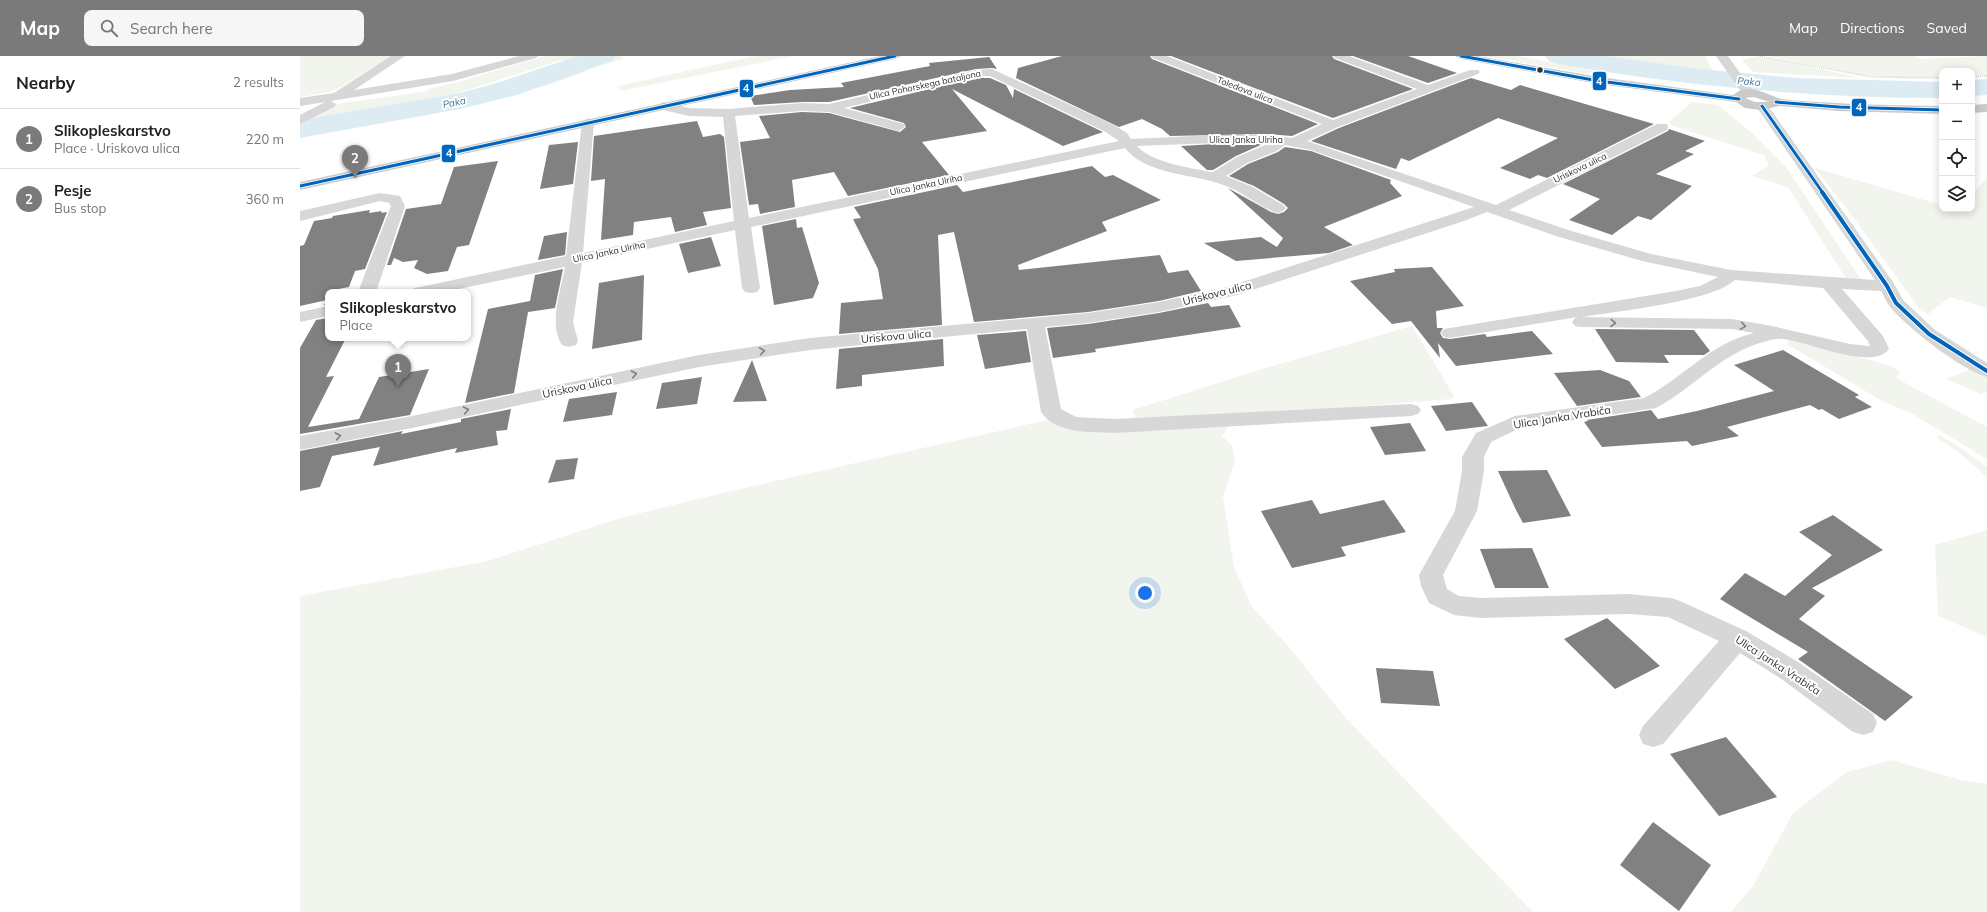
<!DOCTYPE html>
<meta charset="utf-8">
<style>
body{margin:0;font-family:Mulish,sans-serif;background:#f6f6f6;color:#202124}
.controls{position:absolute;right:12px;top:12px;display:grid;overflow:hidden;border-radius:8px;box-shadow:0 2px 10px #0003}
.controls button{width:36px;height:36px;display:grid;place-items:center;padding:0;border:0;border-bottom:1px solid #e0e0e0;background:#fff;color:#202124;font:20px sans-serif}
.you{position:absolute;left:845px;top:537px;width:14px;height:14px;margin:-10px;border:3px solid #fff;border-radius:50%;background:#1a73e8;box-shadow:0 0 0 6px #1a73e833}
.badge{display:grid;place-items:center;width:26px;height:26px;border-radius:50%;background:#7a7a7a;color:#fff;font-size:13px;font-weight:700}
.pin{position:absolute;translate:-50% -33px;filter:drop-shadow(0 1px 2px #0008)}
.pin::after{content:'';position:absolute;top:21px;width:14px;height:12px;background:inherit;clip-path:polygon(0 0,100% 0,50% 100%)}
.popup{position:absolute;left:25px;top:233px;width:146px;height:52px;box-sizing:border-box;display:grid;place-content:center;border-radius:8px;background:#fff;filter:drop-shadow(0 1px 3px #0005);font-size:13px;white-space:nowrap;color:#757577}
.popup b{font-size:15px;color:#202124}
.popup::after{content:'';position:absolute;left:50%;top:100%;margin-left:-8px;border:8px solid transparent;border-top-color:#fff}
.list{margin:0;padding:0;list-style:none}
h2{display:flex;justify-content:space-between;align-items:center;height:52px;margin:0;padding:0 16px;font-size:17px}
h2 small{font-size:13px;font-weight:400;color:#757577}
.list li{display:grid;grid-template-columns:26px 1fr auto;gap:12px;align-items:center;box-sizing:border-box;height:60px;padding:0 16px;border-top:1px solid #e0e0e0}
.list b{display:block;font-size:15px;white-space:nowrap}
.list p{margin:0;font-size:13px;white-space:nowrap;color:#757577}
.list em{font-size:13px;font-style:normal;color:#757577}
.icon{flex:none;width:22px;height:22px;fill:none;stroke:currentColor;stroke-width:2;stroke-linecap:round;stroke-linejoin:round}
.map{position:relative;flex:none;width:1687px;height:856px;overflow:hidden}
header{display:flex;align-items:center;gap:24px;box-sizing:border-box;height:56px;padding:0 20px;background:#7a7a7a;color:#fff}
header strong{font-size:19px}
nav{display:flex;gap:22px;margin-inline-start:auto;font-size:14px}
.search{width:280px;height:36px;background:#f6f6f6;display:flex;align-items:center;gap:10px;box-sizing:border-box;padding:0 14px;border-radius:8px;color:#757577;font-size:15px}
main{display:flex}
aside{flex:1;background:#fff}
.map>svg:first-child{display:block}
.green{fill:#f1f5ed}
.lines{fill:none;stroke-linecap:round;stroke-linejoin:round}
.river{fill:#ddebf3;fill-rule:evenodd}
.building{fill:#818181}
.path{stroke:#d6d6d6;stroke-width:1.5;stroke-dasharray:1 1;stroke-linecap:butt}
.minor{fill:#d7d7d7;fill-rule:evenodd}
.major{fill:#cacaca;fill-rule:evenodd}
.bus-1-far1-casing{stroke:#fff;stroke-width:4.5}
.bus-1-casing{stroke:#fff;stroke-width:6}
.bus-1-far1{stroke:#0065bd;stroke-width:3}
.bus-1{stroke:#0065bd;stroke-width:4}
.oneway{stroke:#7d7d7d}
.bus-dot{fill:#333;stroke:#fff;stroke-width:1.5}
.labels{text-anchor:middle;stroke-width:4;stroke-linejoin:round;paint-order:stroke}
.far-street-label{font-size:9px;fill:#333;stroke:#fff}
.far-water-label{font-size:10px;font-style:italic;fill:#3f7597;stroke:#fff}
.street-label{font-size:11px;fill:#333;stroke:#fff}
.line-badge{stroke:#fff;stroke-width:1.5}
.badge-label{font-size:11px;text-anchor:middle;font-weight:bold;fill:#fff}
</style>
<header>
<strong>Map</strong>
<div class="search"><svg class="icon" aria-label="search" viewBox="0 0 24 24"><circle cx="10" cy="10" r="6"/><path d="M15 15l6 6"/></svg>Search here</div>
<nav><a>Map</a><a>Directions</a><a>Saved</a></nav>
</header>
<main>
<aside>
<h2>Nearby<small>2 results</small></h2>
<ul class="list">
<li><span class="badge">1</span><div><b>Slikopleskarstvo</b><p>Place · Uriskova ulica</p></div><em>220 m</em></li>
<li><span class="badge">2</span><div><b>Pesje</b><p>Bus stop</p></div><em>360 m</em></li>
</ul>
</aside>
<div class="map">
<svg width="1687" height="856" viewBox="0 0 1687 856">
<rect width="100%" height="100%" fill="#fff"/>
<!-- green -->
<g class="green">
<polygon points="0,0 92,0 39,32 30,36 0,41"/>
<polygon points="245,0 276,0 281,3 274,5 261,4 158,37 107,46 105,51 97,53 8,66 9,63 30,51 43,47 129,35 128,33 155,27"/>
<polygon points="309,0 325,0 320,1 323,3 284,14 285,16 245,30 200,39"/>
<polygon points="455,0 493,0 321,35 318,30"/>
<polygon points="1182,0 1217,0 1300,16 1290,16 1290,18"/>
<polygon points="1300,0 1405,0 1413,15"/>
<polygon points="1469,0 1615,0 1623,3 1687,0 1687,20 1672,20 1672,15 1642,15 1642,22 1598,22 1560,19"/>
<polygon points="1454,1 1480,4 1561,22 1453,16 1442,4"/>
<path d="M261,7L272,8C186,41 92,60 0,71L5,68L110,52L112,47L159,39Z"/>
<polygon points="1392,46 1418,49 1452,77 1486,111 1562,225 1547,224 1488,131 1452,120 1469,109 1464,99 1373,70 1369,66"/>
<polygon points="1515,112 1642,149 1642,153 1672,153 1672,138 1687,122 1687,252 1650,241 1628,258 1621,255 1556,165"/>
<polygon points="1112,270 1154,340 1151,343 1016,354 836,366 833,354 952,316"/>
<polygon points="1489,284 1499,284 1591,310 1601,317 1596,322 1687,371 1687,403 1611,357 1582,345 1487,288"/>
<polygon points="1671,313 1687,321 1687,337 1685,336 1681,338 1646,323"/>
<polygon points="752,363 931,367 922,380 932,389 935,405 923,440 934,511 952,551 990,592 1045,661 1233,856 0,856 0,637 2,634 0,634 0,540 188,505 317,463 418,438"/>
<polygon points="1639,379 1658,390 1687,411 1687,421 1657,395 1636,381"/>
<polygon points="1687,474 1687,581 1638,560 1635,489"/>
<polygon points="1591,704 1661,724 1687,728 1687,856 1431,856 1453,830 1493,757 1547,716"/>
</g>
<g class="lines">
<!-- river -->
<g class="river">
<polygon points="278,0 316,0 312,5 217,39 160,53 0,82 0,64 160,37 197,27"/>
<path d="M1245,0H1304L1401,13L1497,22L1642,26V42C1513,42 1385,30 1258,8L1249,5Z"/>
<polygon points="1687,23 1687,39 1672,40 1672,24"/>
</g>
</g>
<!-- building -->
<g class="building">
<polygon points="762,0 850,0 852,3 1018,68 992,80 966,78 870,80 862,73 842,63 819,71 716,22 718,12"/>
<polygon points="871,0 1032,0 1034,3 1113,33 1033,62"/>
<polygon points="1053,0 1108,0 1157,17 1128,27"/>
<polygon points="689,1 697,13 692,12 676,13 529,46 502,46 454,49 450,40 490,34 544,31 541,27 630,10 629,7"/>
<polygon points="676,22 690,22 706,29 713,42 714,33 803,76 763,90 652,33 687,75 622,86 649,119 548,140 534,116 492,124 495,151 460,158 458,148 449,149 440,86 470,82 459,60 502,56 529,57 600,76 606,71 604,67 550,52"/>
<polygon points="1171,22 1211,34 1220,29 1354,68 1247,122 1238,119 1230,123 1200,112 1258,82 1198,62 1109,105 1101,102 1096,113 1011,85 1039,72"/>
<polygon points="397,65 403,81 420,78 424,81 431,152 403,156 407,169 375,176 371,161 334,166 333,179 301,184 305,123 291,125 294,80"/>
<polygon points="1369,73 1405,85 1385,95 1394,98 1356,118 1392,130 1351,164 1338,160 1312,179 1269,164 1300,143 1263,128 1368,75"/>
<polygon points="278,86 273,128 240,133 249,89"/>
<polygon points="915,88 963,88 936,100 913,114 907,114 881,90"/>
<polygon points="985,91 1011,95 1091,124 1090,127 1102,140 1024,171 1053,189 1029,197 936,205 904,187 961,181 977,191 983,182 928,132 971,156 978,158 984,156 988,152 984,148 954,130 929,120 948,108 978,96"/>
<polygon points="198,105 169,189 157,191 148,215 127,218 114,212 118,204 103,206 94,202 91,209 87,209 106,153 141,148 154,111"/>
<polygon points="792,110 805,121 813,119 861,144 802,166 807,175 718,209 719,214 860,199 868,217 888,214 901,235 859,245 788,256 674,266 654,176 638,179 642,269 539,278 541,247 583,243 578,213 553,163 561,162 554,151 657,129 663,136"/>
<polygon points="70,154 69,157 82,155 81,157 87,156 65,213 55,215 49,231 28,235 28,249 24,249 27,244 0,250 0,190 4,189 14,165 32,162 33,160"/>
<polygon points="496,163 497,172 502,171 519,227 513,242 474,249 462,170"/>
<polygon points="267,176 265,199 238,204 244,180"/>
<polygon points="411,181 421,210 388,217 379,188"/>
<polygon points="1132,211 1164,250 1136,255 1137,272 1143,272 1140,277 1143,282 1150,283 1185,278 1187,281 1232,275 1253,298 1156,310 1138,287 1140,302 1111,265 1092,268 1050,225 1095,216 1094,213"/>
<polygon points="263,213 255,252 228,256 214,337 165,347 188,253 230,245 235,219"/>
<polygon points="344,219 342,284 292,293 299,227"/>
<polygon points="908,247 911,251 929,249 941,271 795,293 796,296 753,302 747,272 788,268 859,257"/>
<polygon points="28,262 28,282 46,282 26,321 34,320 8,371 59,363 79,321 129,313 110,359 0,378 0,292 16,264"/>
<polygon points="1295,273 1394,274 1410,295 1404,299 1364,299 1369,307 1316,306"/>
<polygon points="726,275 731,306 685,313 677,279"/>
<polygon points="643,283 644,310 562,319 562,330 536,333 539,293"/>
<polygon points="1483,294 1559,339 1555,341 1572,351 1539,363 1522,353 1519,354 1510,349 1427,371 1439,380 1392,390 1387,385 1302,391 1284,366 1288,365 1287,364 1351,354 1358,363 1397,355 1474,335 1434,309"/>
<polygon points="452,304 467,345 433,346"/>
<polygon points="1300,314 1329,325 1341,341 1277,350 1254,317"/>
<polygon points="402,321 397,348 356,353 362,327"/>
<polygon points="317,336 312,359 263,366 269,343"/>
<polygon points="1172,346 1188,370 1146,375 1131,350"/>
<polygon points="211,353 207,374 196,375 198,389 155,397 157,392 73,410 80,391 32,400 20,431 0,435 0,395 103,375 101,378 161,366 161,363"/>
<polygon points="1110,367 1126,395 1085,399 1070,371"/>
<polygon points="278,402 274,423 248,427 256,404"/>
<polygon points="1247,414 1271,460 1223,467 1216,454 1198,415"/>
<polygon points="1012,444 1020,458 1084,444 1106,476 1041,491 1046,500 992,512 961,455"/>
<polygon points="1533,459 1583,494 1512,532 1525,540 1499,563 1613,641 1585,665 1498,603 1508,596 1420,543 1445,517 1485,540 1532,499 1499,476"/>
<polygon points="1232,492 1249,532 1195,532 1180,493"/>
<polygon points="1307,562 1360,610 1315,633 1264,583"/>
<polygon points="1076,612 1133,615 1140,650 1081,647"/>
<polygon points="1426,681 1477,741 1419,760 1370,698"/>
<polygon points="1353,766 1411,809 1379,855 1320,809"/>
</g>
<g class="lines">
<!-- path -->
<g class="path">
<polyline points="1458,0 1572,21 1642,22"/>
<polyline points="1672,21 1687,20"/>
</g>
<!-- minor -->
<g class="minor">
<polygon points="91,0 105,0 54,34 152,18 219,0 238,0 236,2 153,25 31,45 36,48 34,51 0,68 0,59 25,46 0,50 0,42 34,37"/>
<path d="M851,0H867L1033,64L1117,33L1035,2L1033,0H1049L1128,29L1170,14H1178L1180,16L1178,18L1038,71L1007,85L1196,149L1357,68H1367L1368,71L1367,74L1209,154L1268,174L1351,198L1431,214L1575,224L1456,50L1458,47H1466L1593,226L1603,244L1635,274L1687,307V321C1661,314 1608,272 1590,251C1586,246 1584,240 1581,235L1542,233L1583,280L1589,293C1573,316 1505,284 1482,283C1477,282 1471,284 1467,285C1423,295 1394,332 1356,352L1220,372L1191,386L1184,401V415L1177,455L1143,519L1147,533L1159,540L1181,542L1328,538L1371,542L1380,545L1446,575L1498,606L1573,658L1577,667L1573,676L1563,679L1553,676L1480,622L1440,597L1363,688L1353,691L1343,688L1339,679L1343,670L1419,585L1368,561L1328,558L1181,562L1154,559L1129,547L1121,530L1119,519L1155,455L1162,415V401L1176,377L1215,360L1344,342C1382,323 1410,287 1454,277L1432,273L1281,271L1275,270L1272,266L1275,262L1278,261L1150,282L1144,281L1141,277L1144,273L1150,272L1376,235L1400,230L1418,221L1342,205L1256,180L1187,156L1164,165L937,239L859,256L788,267L745,271L761,353L776,361L815,363L1111,348L1118,350L1121,354L1118,358L1111,360L815,377C792,376 755,378 741,356L727,273L510,294L399,311L112,372L0,394V380L112,360L399,299L510,282L788,257L859,246L927,231L1174,151L1011,94L985,89L977,95L947,107L926,120L953,131L983,149L986,152L983,155L978,157C962,153 943,136 926,130C895,117 847,120 825,92L451,171L460,232L457,236L451,237L445,236L442,232L435,174L282,207L273,266L278,285L276,289L269,291L262,289C248,268 261,234 265,211L144,236H111L114,232L120,231L266,200L282,66L288,62L294,66L283,197L434,165L423,61L389,60L359,53L357,50L363,46L389,52L429,53L502,47L529,48L676,14L692,13L814,69L827,77L831,83L915,79H966L992,82L1022,68L853,2ZM676,20H690L804,75L819,85L449,162L435,60L502,55L529,56L599,75L605,71L604,68L544,52ZM915,87H970L937,101L913,116C893,113 850,106 837,90ZM1435,224L1523,232L1568,285L1570,290L1550,288L1472,270L1432,263L1282,261C1317,255 1411,246 1435,224Z"/>
<polygon points="1416,0 1428,0 1454,37 1452,40 1444,40"/>
<polygon points="80,137 100,140 105,150 76,236 58,236 91,150 89,147 80,145 0,165 0,155"/>
<polygon points="28,250 28,260 0,266 0,256"/>
</g>
<!-- major -->
<g class="major">
<polygon points="580,0 601,0 595,3 0,134 0,126"/>
<path d="M1155,0H1177L1299,21L1433,39C1450,25 1467,40 1482,43C1494,45 1507,45 1519,46C1560,49 1601,49 1642,50V58L1539,55L1480,50L1460,54L1445,52L1436,46L1299,28L1161,3ZM1454,41L1469,46H1455L1445,42Z"/>
<polygon points="1687,48 1687,56 1672,57 1672,49"/>
</g>
<!-- bus-1-far1 casing -->
<g class="bus-1-far1-casing">
<g id="bus-1-far1">
<polyline points="1161,0 1299,25 1439,43"/>
<polyline points="1476,46 1539,51 1642,54"/>
<polyline points="1462,50 1523,137"/>
<polyline points="0,130 595,0"/>
</g>
</g>
<!-- bus-1 casing -->
<g class="bus-1-casing">
<polyline id="bus-1" points="1522,136 1587,230 1596,247 1629,278 1687,315"/>
</g>
<!-- bus-1-far1 -->
<use href="#bus-1-far1" class="bus-1-far1"/>
<!-- bus-1 -->
<use href="#bus-1" class="bus-1"/>
</g>
<!-- one-way arrows -->
<defs><path id="oneway-chevron" d="M-2-3.5L2.5 0L-2 3.5" fill="none" stroke-width="1.6" stroke-linecap="round" stroke-linejoin="round"/></defs>
<g class="oneway">
<use href="#oneway-chevron" transform="translate(1313 267) rotate(2)"/>
<use href="#oneway-chevron" transform="translate(1443 270) rotate(9)"/>
<use href="#oneway-chevron" transform="translate(462 295) rotate(-9)"/>
<use href="#oneway-chevron" transform="translate(334 318) rotate(-12)"/>
<use href="#oneway-chevron" transform="translate(166 354) rotate(-12)"/>
<use href="#oneway-chevron" transform="translate(38 380) rotate(-11)"/>
</g>
<!-- markers -->
<circle class="bus-dot" cx="1240" cy="14" r="3.5"/>
<g class="labels">
<!-- far-street labels -->
<g class="far-street-label">
<text transform="translate(625 29) rotate(-12)" y="3">Ulica Pohorskega bataljona</text>
<text transform="translate(945 34) rotate(21)" y="3">Toledova ulica</text>
<text x="946" y="87">Ulica Janka Ulriha</text>
<text transform="translate(1280 112) rotate(-26)" y="3">Uriskova ulica</text>
<text transform="translate(626 129) rotate(-12)" y="3">Ulica Janka Ulriha</text>
<text transform="translate(309 196) rotate(-12)" y="3">Ulica Janka Ulriha</text>
</g>
<!-- far-water labels -->
<g class="far-water-label">
<text transform="translate(1449 25) rotate(4)" y="4">Paka</text>
<text transform="translate(154 46) rotate(-12)" y="4">Paka</text>
</g>
<!-- street labels -->
<g class="street-label">
<text transform="translate(917 237) rotate(-14)" y="4">Uriskova ulica</text>
<text transform="translate(596 280) rotate(-5)" y="4">Uriskova ulica</text>
<text transform="translate(277 331) rotate(-12)" y="4">Uriskova ulica</text>
<text transform="translate(1262 361) rotate(-9)" y="4">Ulica Janka Vrabiča</text>
<text transform="translate(1478 609) rotate(33)" y="4">Ulica Janka Vrabiča</text>
</g>
</g>
<g class="line-badge">
<rect x="1292" y="15" width="15" height="20" rx="4" fill="#0065bd"/>
<rect x="439" y="23" width="15" height="19" rx="4" fill="#0065bd"/>
<rect x="1551" y="42" width="16" height="19" rx="4" fill="#0065bd"/>
<rect x="141" y="88" width="15" height="19" rx="4" fill="#0065bd"/>
</g>
<g class="badge-label">
<text x="1299" y="29">4</text>
<text x="446" y="36">4</text>
<text x="1559" y="55">4</text>
<text x="149" y="101">4</text>
</g>
</svg>
<div class="controls">
<button>+</button>
<button>−</button>
<button><svg class="icon" aria-label="locate" viewBox="0 0 24 24"><circle cx="12" cy="12" r="6"/><path d="M12 2v4M12 18v4M2 12h4M18 12h4"/></svg></button>
<button><svg class="icon" aria-label="layers" viewBox="0 0 24 24"><path d="M12 4l9 5-9 5-9-5zM3 14l9 5 9-5"/></svg></button>
</div>
<div class="you"></div>
<div class="pin badge" style="left:98px;top:331px">1</div>
<div class="popup"><b>Slikopleskarstvo</b>Place</div>
<div class="pin badge" style="left:55px;top:122px">2</div>
</div>
</main>
